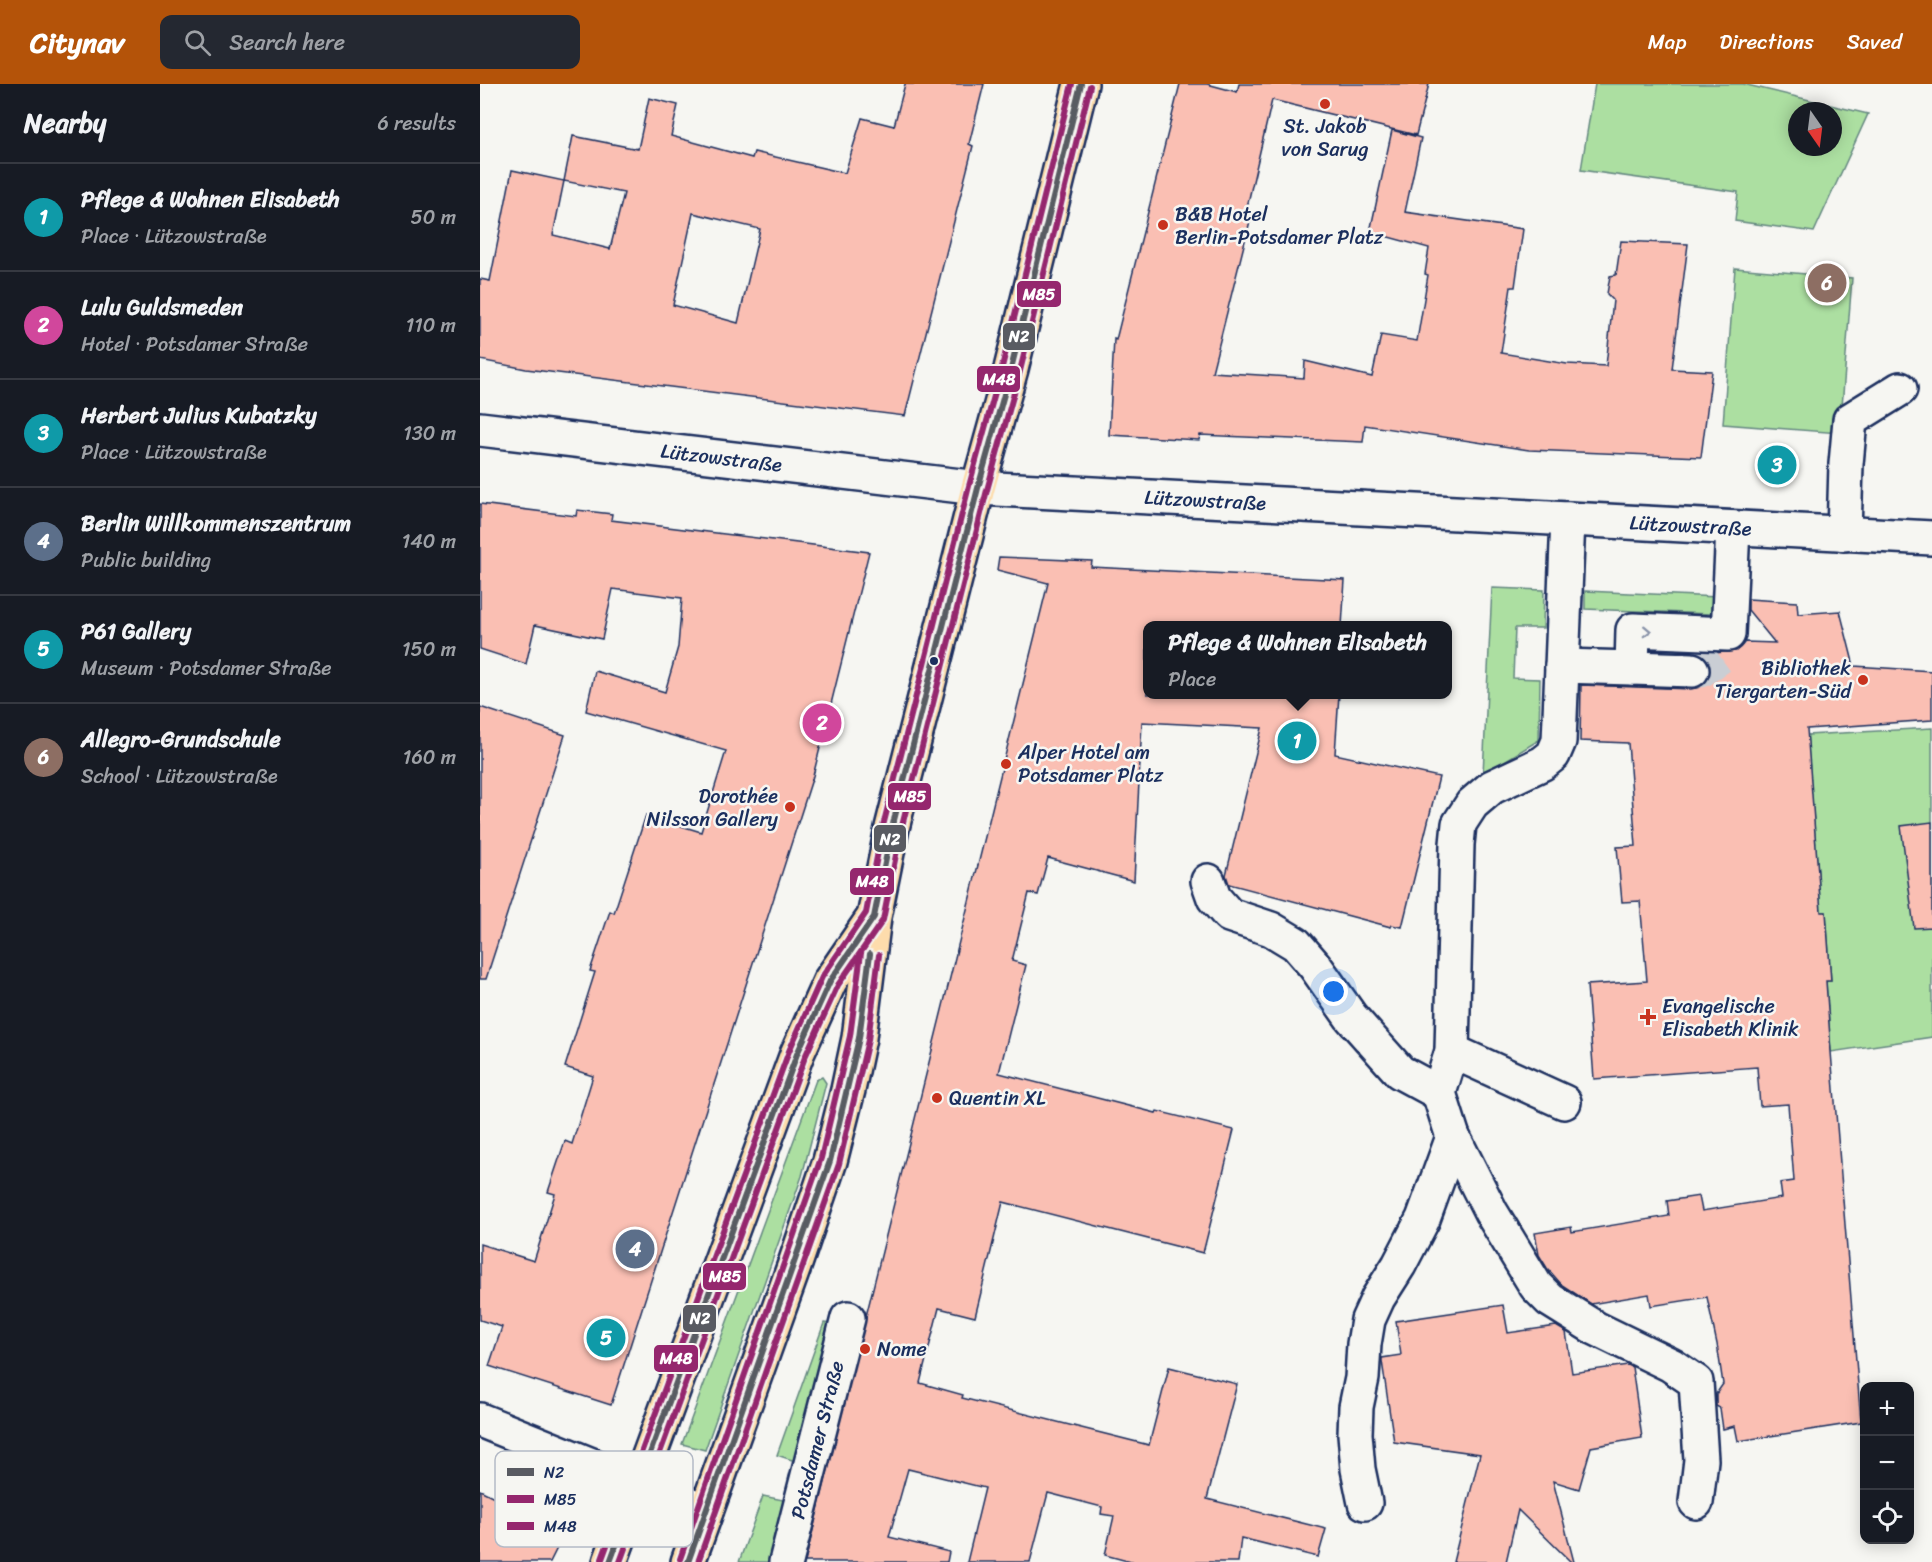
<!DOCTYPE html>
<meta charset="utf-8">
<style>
body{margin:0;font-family:Sriracha,sans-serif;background:#242831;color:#f1f3f6}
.controls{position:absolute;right:18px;bottom:18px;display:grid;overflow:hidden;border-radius:12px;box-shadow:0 3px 15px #0003}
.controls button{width:54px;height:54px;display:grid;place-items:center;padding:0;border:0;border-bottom:2px solid #363941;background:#171b24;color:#f1f3f6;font:30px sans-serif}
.compass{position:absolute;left:1308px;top:18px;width:54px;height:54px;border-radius:50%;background:#171b24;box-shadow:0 3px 15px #0003;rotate:166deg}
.you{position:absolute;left:854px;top:908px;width:21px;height:21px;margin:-15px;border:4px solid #fff;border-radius:50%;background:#1a73e8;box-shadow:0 0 0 9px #1a73e833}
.badge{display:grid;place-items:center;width:39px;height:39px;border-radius:50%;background:#b45309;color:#fff;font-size:20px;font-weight:700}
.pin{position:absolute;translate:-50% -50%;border:3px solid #fff;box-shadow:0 2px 6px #0006}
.popup{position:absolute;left:663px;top:537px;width:309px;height:78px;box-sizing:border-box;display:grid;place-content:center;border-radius:12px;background:#171b24;filter:drop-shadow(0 2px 4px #0005);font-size:20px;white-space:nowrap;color:#9ea1a6}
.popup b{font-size:22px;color:#f1f3f6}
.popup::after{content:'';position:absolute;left:50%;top:100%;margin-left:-12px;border:12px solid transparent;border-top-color:#171b24}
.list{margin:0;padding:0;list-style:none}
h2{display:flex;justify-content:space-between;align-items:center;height:78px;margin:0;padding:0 24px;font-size:26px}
h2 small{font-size:20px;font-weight:400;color:#9ea1a6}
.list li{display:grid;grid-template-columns:39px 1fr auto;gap:18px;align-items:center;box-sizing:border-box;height:108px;padding:0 24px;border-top:2px solid #363941}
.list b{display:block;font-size:22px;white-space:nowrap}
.list p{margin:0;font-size:20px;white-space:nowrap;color:#9ea1a6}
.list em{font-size:20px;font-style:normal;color:#9ea1a6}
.icon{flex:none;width:33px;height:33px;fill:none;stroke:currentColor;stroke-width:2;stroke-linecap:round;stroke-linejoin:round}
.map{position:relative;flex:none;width:1452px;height:1478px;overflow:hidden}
header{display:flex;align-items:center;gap:36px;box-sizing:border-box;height:84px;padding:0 30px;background:#b45309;color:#fff}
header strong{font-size:28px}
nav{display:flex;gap:33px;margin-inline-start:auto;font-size:21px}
.search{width:420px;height:54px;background:#242831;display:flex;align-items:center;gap:15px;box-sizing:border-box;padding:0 21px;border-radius:12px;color:#9ea1a6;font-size:22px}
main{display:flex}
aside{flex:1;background:#171b24}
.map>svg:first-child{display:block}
.green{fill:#acdfa1;stroke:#648780;stroke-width:1.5;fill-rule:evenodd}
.building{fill:#fabfb3;stroke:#1b2f5e;stroke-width:1.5;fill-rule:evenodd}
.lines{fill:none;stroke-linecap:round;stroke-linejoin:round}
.minor-tunnel{stroke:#caced4;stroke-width:33;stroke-dasharray:33 16;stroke-linecap:butt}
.minor-casing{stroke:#1b2f5e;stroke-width:38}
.major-casing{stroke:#1b2f5e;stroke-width:38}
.minor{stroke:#f6f6f2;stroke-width:33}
.major{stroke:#fddcac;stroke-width:33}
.bus-1-casing{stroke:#f6f6f2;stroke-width:10}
.bus-2-casing{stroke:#f6f6f2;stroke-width:10}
.bus-3-casing{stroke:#f6f6f2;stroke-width:10}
.bus-1{stroke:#595b62;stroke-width:6}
.bus-2{stroke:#95276e;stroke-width:6}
.bus-3{stroke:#95276e;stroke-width:6}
.oneway{stroke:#8892a8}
.poi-dot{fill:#c8321e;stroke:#f6f6f2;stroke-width:2}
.bus-dot{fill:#1b2f5e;stroke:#f6f6f2;stroke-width:2}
.labels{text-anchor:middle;stroke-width:5;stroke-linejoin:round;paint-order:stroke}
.poi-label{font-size:20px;fill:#1b2f5e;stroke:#f6f6f2;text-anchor:start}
.street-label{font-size:20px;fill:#1b2f5e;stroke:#f6f6f2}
.key{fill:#f6f6f2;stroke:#b4bac6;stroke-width:1.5}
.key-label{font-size:16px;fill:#1b2f5e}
.line-badge{stroke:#f6f6f2;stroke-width:2}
.badge-label{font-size:16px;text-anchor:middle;font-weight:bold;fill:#fff}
</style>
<header>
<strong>Citynav</strong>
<div class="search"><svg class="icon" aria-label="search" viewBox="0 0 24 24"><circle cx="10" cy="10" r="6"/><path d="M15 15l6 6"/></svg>Search here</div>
<nav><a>Map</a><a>Directions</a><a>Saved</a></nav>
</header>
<main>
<aside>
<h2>Nearby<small>6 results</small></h2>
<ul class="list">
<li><span class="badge" style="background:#0f9aa8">1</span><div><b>Pflege &amp; Wohnen Elisabeth</b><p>Place · Lützowstraße</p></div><em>50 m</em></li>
<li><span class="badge" style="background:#d1479c">2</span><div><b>Lulu Guldsmeden</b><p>Hotel · Potsdamer Straße</p></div><em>110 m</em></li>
<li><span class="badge" style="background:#0f9aa8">3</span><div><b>Herbert Julius Kubatzky</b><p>Place · Lützowstraße</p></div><em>130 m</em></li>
<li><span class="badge" style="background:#5c6f8a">4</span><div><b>Berlin Willkommenszentrum</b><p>Public building</p></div><em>140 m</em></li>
<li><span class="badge" style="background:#0f9aa8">5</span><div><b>P61 Gallery</b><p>Museum · Potsdamer Straße</p></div><em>150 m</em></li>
<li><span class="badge" style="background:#8d6e63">6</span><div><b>Allegro-Grundschule</b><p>School · Lützowstraße</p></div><em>160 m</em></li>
</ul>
</aside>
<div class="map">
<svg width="1452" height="1478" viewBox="0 0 1452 1478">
<rect width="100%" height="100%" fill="#f6f6f2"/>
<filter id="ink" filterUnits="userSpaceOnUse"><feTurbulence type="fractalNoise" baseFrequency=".0167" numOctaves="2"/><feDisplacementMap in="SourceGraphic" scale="12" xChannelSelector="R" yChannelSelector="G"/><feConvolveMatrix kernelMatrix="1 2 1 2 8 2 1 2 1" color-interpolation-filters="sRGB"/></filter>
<g filter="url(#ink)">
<!-- green -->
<g class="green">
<path d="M1115,0H1263L1388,30L1334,148L1255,137L1258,108L1101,86ZM1317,27H1353V63H1317Z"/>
<polygon points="1255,184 1372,194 1360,349 1243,340"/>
<polygon points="1012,504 1064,506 1063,544 1035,544 1033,594 1060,595 1059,656 1003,690"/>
<polygon points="1105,507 1238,513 1237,523 1231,530 1105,525"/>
<polygon points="1452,644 1452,953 1351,968 1346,897 1351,897 1346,828 1341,828 1327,651"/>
<polygon points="342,993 346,999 322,1092 225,1366 202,1360 336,996"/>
<polygon points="344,1239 351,1240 318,1378 297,1371"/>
<polygon points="283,1412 308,1417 293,1478 259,1478"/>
</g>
<!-- building -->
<g class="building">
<path d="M425,0H504L489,60L493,62L425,332L46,285L0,276V195L10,197L32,86L84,97L73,151L130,165L144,109L84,97L93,52L158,65L169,14L198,21L191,52L272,74L274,68L365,89L382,34L414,42ZM213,129L280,145L258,239L193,221Z"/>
<polygon points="700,0 727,0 757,8 759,0 949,0 936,51 792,16 764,136 770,137 732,288 824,294 825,277 892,293 901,251 937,257 948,191 945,190 949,164 890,148 912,46 941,54 925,128 1043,145 1035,203 1031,203 1021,269 1087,280 1126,282 1133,216 1127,210 1130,192 1136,191 1141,157 1208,160 1192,285 1232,287 1221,373 1049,366 885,341 883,358 720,351 719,356 629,351 634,255 636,256"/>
<polygon points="0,420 96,432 97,426 132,430 131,436 389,468 333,692 131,1321 9,1282 22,1243 0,1236 0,1160 54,1177 75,1110 68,1108 85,1057 92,1060 113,992 85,983 115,888 110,887 130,827 134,829 166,731 221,748 246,667 106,627 115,587 185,608 198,563 202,514 133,505 122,555 55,541 46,580 0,565"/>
<polygon points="519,473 612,477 611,483 865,496 862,542 667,542 667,610 859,610 855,670 959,693 922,843 912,841 911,843 749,800 746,791 782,644 662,638 654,797 568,774 558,811 549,809 532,877 546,881 519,989 676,1029 677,1027 754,1046 723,1169 523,1118 495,1233 459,1224 440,1299 483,1311 482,1314 669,1361 689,1283 757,1300 727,1415 846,1445 838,1473 761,1454 758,1478 651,1478 625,1471 634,1432 621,1430 622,1423 568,1409 550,1478 487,1478 505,1404 428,1385 409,1453 469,1468 467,1478 325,1478 568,499 517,486"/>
<polygon points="1268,515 1317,518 1318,530 1360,527 1374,582 1452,587 1452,636 1327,645 1341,828 1346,828 1351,897 1346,897 1351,968 1381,1338 1258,1357 1255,1342 1243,1345 1240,1324 1236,1322 1236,1310 1243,1300 1237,1260 1227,1213 1171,1222 1169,1210 1111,1220 1082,1201 1067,1184 1059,1171 1055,1149 1091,1143 1092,1148 1189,1132 1187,1117 1219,1112 1222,1127 1302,1114 1300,1099 1314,1097 1308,1020 1280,1022 1277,983 1114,995 1107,901 1167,897 1160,817 1142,818 1137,763 1156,762 1148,659 1100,657 1101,601 1211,605 1220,603 1228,596 1231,587 1229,578 1222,570 1256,567 1265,558 1295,559 1268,526"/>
<polygon points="0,623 85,651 6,895 0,895"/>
<polygon points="1452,738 1452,843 1434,844 1421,742"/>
<polygon points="1023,1221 1028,1249 1076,1242 1086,1248 1092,1289 1148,1281 1152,1283 1162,1354 1111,1363 1099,1405 1073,1397 1094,1478 1091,1478 1038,1426 1026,1478 973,1478 1000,1370 914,1358 902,1277 902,1274 921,1271 916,1237"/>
<polygon points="0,1406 85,1448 70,1478 0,1478"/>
</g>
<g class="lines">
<!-- minor-tunnel -->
<polyline class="minor-tunnel" points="1212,586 1221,587 1248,568 1248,558"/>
<!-- minor casing -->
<g class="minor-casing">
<g id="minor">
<path id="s1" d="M0,345L498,404L1452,454"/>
<polyline points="1088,435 1079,657 1073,671 1063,679 1012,703 992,720 979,740 977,760 972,967 959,1009 973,1053 1011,1128 1056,1202 1070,1216 1115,1244 1191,1281 1216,1298 1221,1376 1216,1418"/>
<polyline points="1364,450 1366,380 1370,336 1420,305"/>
<polyline points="1082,582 1152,584 1153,546 1248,550 1253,444"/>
<polyline points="1152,584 1212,586"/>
<polyline points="728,797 734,814 749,831 791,845 816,860 835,882 871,933 920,988 959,1009"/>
<polyline points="972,967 1084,1018"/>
<polyline points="0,1336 226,1427"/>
<polyline points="885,1419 878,1385 875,1350 876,1323 882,1294 884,1260 888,1236 898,1214 919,1181 943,1135 973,1053"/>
<path id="s2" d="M306,1478L368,1234"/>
</g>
</g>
<!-- major casing -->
<g class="major-casing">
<g id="major">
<polyline points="130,1478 317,970 350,897 391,837"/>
<polyline points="208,1478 316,1177 350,1077 368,1006 379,954 394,833 412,744 498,404 531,285 601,0"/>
</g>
</g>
<!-- minor -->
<use href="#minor" class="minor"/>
<!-- major -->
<use href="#major" class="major"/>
<!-- bus-1 casing -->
<g class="bus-1-casing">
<g id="bus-1">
<polyline points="130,1478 317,970 350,897 394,833 412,744 498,404 531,285 601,0"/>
<polyline points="208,1478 350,1077 379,954 390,870"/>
</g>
</g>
<!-- bus-2 casing -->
<g class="bus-2-casing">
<g id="bus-2">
<polyline points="140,1478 325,973 358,901 403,836 421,746 507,406 540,287 610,2"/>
<polyline points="218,1478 359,1080 388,956 399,871"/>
</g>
</g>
<!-- bus-3 casing -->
<g class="bus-3-casing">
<g id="bus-3">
<polyline points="122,1475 309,967 342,893 386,829 403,742 489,402 522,283 592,0"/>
<polyline points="200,1475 341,1074 370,952 381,869"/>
</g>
</g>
<!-- bus-1 -->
<use href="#bus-1" class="bus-1"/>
<!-- bus-2 -->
<use href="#bus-2" class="bus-2"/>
<!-- bus-3 -->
<use href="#bus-3" class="bus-3"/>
</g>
<!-- one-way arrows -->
<defs><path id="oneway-chevron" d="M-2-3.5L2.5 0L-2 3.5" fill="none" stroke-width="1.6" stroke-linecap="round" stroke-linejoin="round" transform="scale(1.5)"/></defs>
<use class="oneway" href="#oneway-chevron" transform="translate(1167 547) rotate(2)"/>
</g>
<!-- markers -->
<g class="poi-dot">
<circle cx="845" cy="20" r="6"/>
<circle cx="683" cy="141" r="6"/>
<circle cx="1383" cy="596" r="6"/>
<circle cx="526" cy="680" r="6"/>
<circle cx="310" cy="723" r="6"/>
<path d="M1165 924h6v6h6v6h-6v6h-6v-6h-6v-6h6z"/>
<circle cx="457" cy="1014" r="6"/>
<circle cx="385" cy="1265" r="6"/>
</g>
<circle class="bus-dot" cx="454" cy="577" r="5"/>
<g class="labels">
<!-- poi labels -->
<g class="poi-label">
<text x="845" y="49" text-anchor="middle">St. Jakob<tspan x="845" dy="23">von Sarug</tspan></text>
<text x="695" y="137">B&amp;B Hotel<tspan x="695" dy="23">Berlin-Potsdamer Platz</tspan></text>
<text x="1371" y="591" text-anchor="end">Bibliothek<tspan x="1371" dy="23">Tiergarten-Süd</tspan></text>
<text x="538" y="675">Alper Hotel am<tspan x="538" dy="23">Potsdamer Platz</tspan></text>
<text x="298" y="719" text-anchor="end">Dorothée<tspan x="298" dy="23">Nilsson Gallery</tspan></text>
<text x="1182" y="929">Evangelische<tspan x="1182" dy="23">Elisabeth Klinik</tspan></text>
<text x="469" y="1021">Quentin XL</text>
<text x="397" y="1272">Nome</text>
</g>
<!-- street labels -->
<g class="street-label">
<text dy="7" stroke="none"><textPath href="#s1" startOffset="243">Lützowstraße</textPath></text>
<text dy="7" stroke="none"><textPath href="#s1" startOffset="729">Lützowstraße</textPath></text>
<text dy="7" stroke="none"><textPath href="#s1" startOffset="1215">Lützowstraße</textPath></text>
<text dy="7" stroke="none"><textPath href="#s2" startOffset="126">Potsdamer Straße</textPath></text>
</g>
</g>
<!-- legend -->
<rect x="15" y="1367" width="198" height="96" rx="9" class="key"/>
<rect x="27" y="1384" width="27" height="8" fill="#595b62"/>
<rect x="27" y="1411" width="27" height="8" fill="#95276e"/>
<rect x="27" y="1438" width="27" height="8" fill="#95276e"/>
<g class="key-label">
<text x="64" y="1394">N2</text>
<text x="64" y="1421">M85</text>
<text x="64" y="1448">M48</text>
</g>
<g class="line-badge">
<rect x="536" y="196" width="46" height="28" rx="6" fill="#95276e"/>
<rect x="522" y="238" width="34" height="29" rx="6" fill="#595b62"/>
<rect x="496" y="281" width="45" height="28" rx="6" fill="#95276e"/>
<rect x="407" y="698" width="45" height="29" rx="6" fill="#95276e"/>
<rect x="393" y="740" width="34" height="29" rx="6" fill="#595b62"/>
<rect x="369" y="783" width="46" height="29" rx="6" fill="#95276e"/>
<rect x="222" y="1178" width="45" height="29" rx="6" fill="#95276e"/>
<rect x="202" y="1220" width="35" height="29" rx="6" fill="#595b62"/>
<rect x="173" y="1260" width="46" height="29" rx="6" fill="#95276e"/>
</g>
<g class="badge-label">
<text x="559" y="216">M85</text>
<text x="539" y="258">N2</text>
<text x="519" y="301">M48</text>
<text x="430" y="718">M85</text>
<text x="410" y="761">N2</text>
<text x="392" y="803">M48</text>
<text x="245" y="1198">M85</text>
<text x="220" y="1240">N2</text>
<text x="196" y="1280">M48</text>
</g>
</svg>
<div class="controls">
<button>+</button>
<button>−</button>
<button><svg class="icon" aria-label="locate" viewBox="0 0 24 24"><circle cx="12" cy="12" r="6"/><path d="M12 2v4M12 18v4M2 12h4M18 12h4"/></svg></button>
</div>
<svg class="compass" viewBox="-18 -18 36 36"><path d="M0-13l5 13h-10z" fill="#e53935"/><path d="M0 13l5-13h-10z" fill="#9ea1a6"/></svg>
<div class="you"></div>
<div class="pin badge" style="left:817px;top:657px;background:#0f9aa8">1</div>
<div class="popup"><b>Pflege &amp; Wohnen Elisabeth</b>Place</div>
<div class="pin badge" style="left:342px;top:639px;background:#d1479c">2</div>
<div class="pin badge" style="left:1297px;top:381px;background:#0f9aa8">3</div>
<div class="pin badge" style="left:155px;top:1165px;background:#5c6f8a">4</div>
<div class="pin badge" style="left:126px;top:1254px;background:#0f9aa8">5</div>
<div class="pin badge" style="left:1347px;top:199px;background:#8d6e63">6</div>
</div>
</main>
